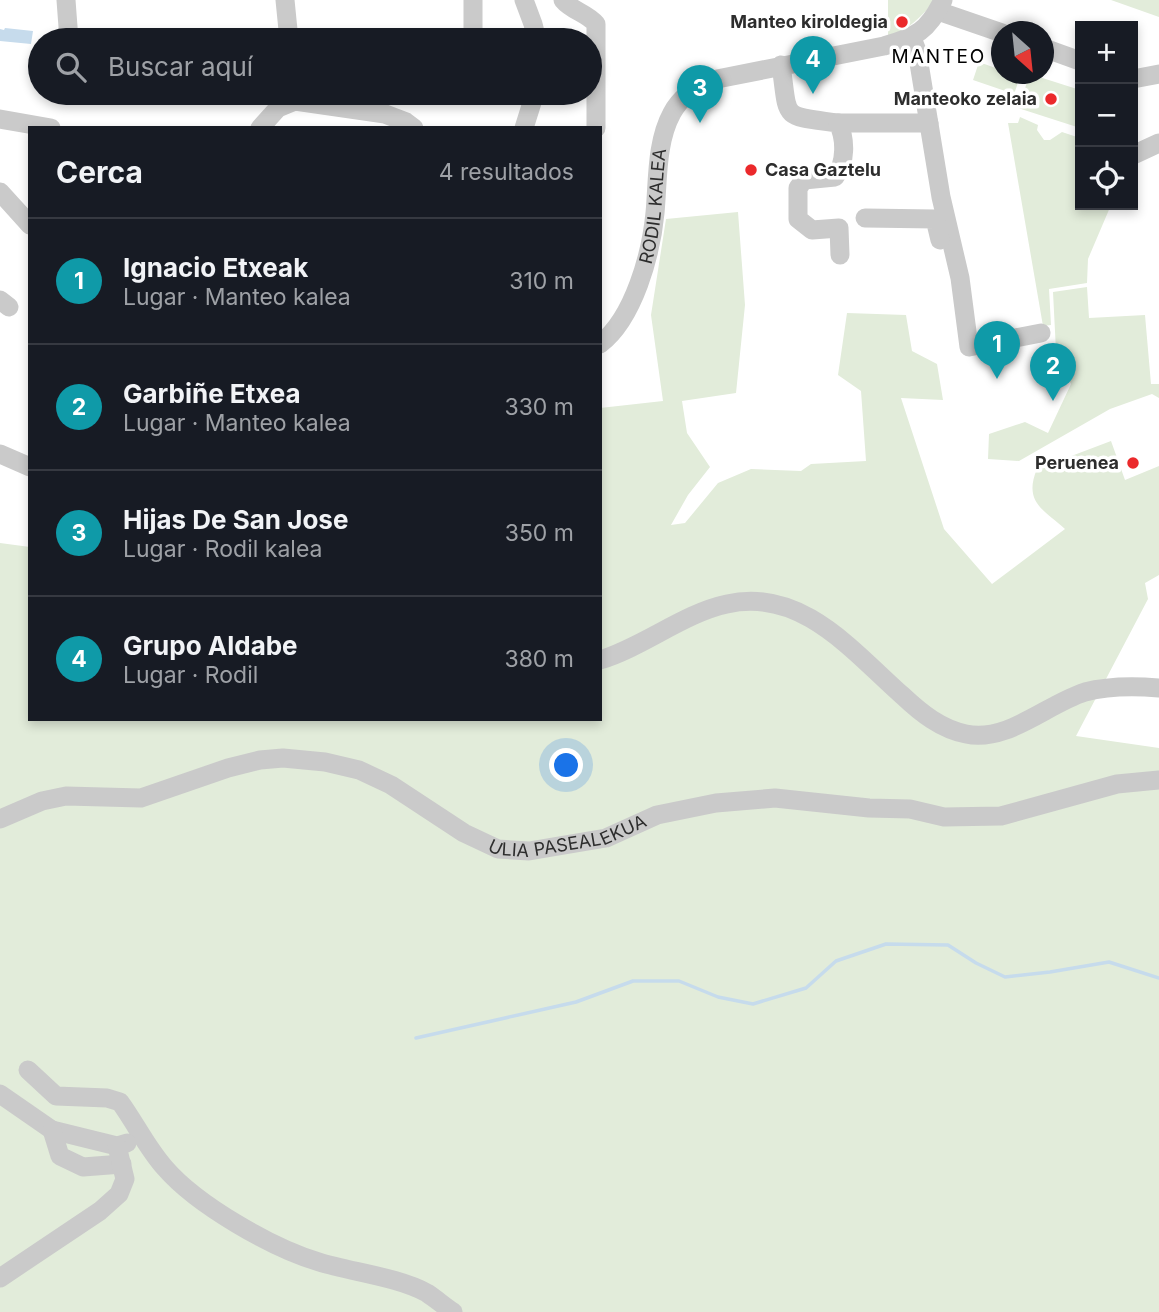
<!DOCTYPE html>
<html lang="es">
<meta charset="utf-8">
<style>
body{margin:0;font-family:Inter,sans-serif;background:#242831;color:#f1f3f6}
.controls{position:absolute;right:21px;top:21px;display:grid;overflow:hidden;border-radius:0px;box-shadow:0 4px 10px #0003}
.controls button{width:63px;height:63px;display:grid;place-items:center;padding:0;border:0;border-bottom:2px solid #363941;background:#171b24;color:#f1f3f6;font:35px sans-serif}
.compass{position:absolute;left:991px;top:21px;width:63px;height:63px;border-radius:50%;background:#171b24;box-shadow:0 4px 10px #0003;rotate:153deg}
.you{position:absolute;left:567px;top:766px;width:24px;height:24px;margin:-18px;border:5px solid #fff;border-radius:50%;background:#1a73e8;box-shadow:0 0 0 10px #1a73e833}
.badge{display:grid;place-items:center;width:46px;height:46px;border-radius:50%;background:#1a73e8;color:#fff;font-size:23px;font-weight:700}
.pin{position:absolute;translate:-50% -58px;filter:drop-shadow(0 2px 4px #0008)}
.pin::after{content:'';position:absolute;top:37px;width:24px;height:21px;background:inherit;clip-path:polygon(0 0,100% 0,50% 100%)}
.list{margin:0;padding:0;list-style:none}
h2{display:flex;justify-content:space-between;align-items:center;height:91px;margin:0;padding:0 28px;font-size:30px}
h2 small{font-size:23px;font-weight:400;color:#9ea1a6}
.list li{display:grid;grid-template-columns:46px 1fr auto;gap:21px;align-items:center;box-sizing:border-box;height:126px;padding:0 28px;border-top:2px solid #363941}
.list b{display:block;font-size:26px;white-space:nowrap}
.list p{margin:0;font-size:23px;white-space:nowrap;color:#9ea1a6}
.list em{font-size:23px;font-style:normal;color:#9ea1a6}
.icon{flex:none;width:38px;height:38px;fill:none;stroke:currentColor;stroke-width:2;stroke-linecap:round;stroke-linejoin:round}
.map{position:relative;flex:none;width:1159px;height:1312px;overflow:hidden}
.search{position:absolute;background:#171b24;box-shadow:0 4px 10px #0003;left:28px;top:28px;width:574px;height:77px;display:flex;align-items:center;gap:18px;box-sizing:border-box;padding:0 24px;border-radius:38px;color:#9ea1a6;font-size:26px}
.panel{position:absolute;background:#171b24;box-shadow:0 4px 10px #0003;left:28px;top:126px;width:574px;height:595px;border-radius:0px}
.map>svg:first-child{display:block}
.green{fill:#e2ecda}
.water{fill:#c6dbec}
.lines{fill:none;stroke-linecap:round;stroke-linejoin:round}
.stream{stroke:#c6dbec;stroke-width:3.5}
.minor{stroke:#cacaca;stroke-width:19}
.poi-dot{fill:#eb292b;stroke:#fff;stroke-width:2.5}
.labels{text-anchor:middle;stroke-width:7;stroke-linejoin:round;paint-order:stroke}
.poi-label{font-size:18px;font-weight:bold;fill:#2d2d2d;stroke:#fff;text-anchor:end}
.street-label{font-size:18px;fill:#2d2d2d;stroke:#fff}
.neighbourhood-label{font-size:19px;letter-spacing:2px;fill:#000;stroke:#fff}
</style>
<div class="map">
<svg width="1159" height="1312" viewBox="0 0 1159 1312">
<rect width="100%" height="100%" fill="#fff"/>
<!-- green -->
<g class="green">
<path d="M888,0H935C921,18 908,29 888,39Z"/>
<polygon points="1111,0 1159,0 1159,17"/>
<polygon points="979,62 1001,70 1002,74 1020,77 1014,94 973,80"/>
<polygon points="1030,74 1080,90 1080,128 1018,108"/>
<polygon points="1020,117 1038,125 1037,130 1044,140 1050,140 1062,132 1080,138 1080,205 1111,205 1088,259 1087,283 1049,289 1051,325 1043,326 1008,123 1018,123"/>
<path d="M738,212L745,305L736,393L682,401L687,433L710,467L688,495L671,525L685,523L718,483L751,469L801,471L811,464L866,461L861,391L838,375L847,313L906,315L912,351L937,364L943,400L901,398L944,529L992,584L1065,529C1044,510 1023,502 1037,469L1111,441L1125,480L1159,466V575L1145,583L1148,599L1076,736L1159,748V1312H0V543L30,547V719H600V408L663,401L651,315L666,219Z"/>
<polygon points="1087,287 1089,318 1145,315 1151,384 1159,384 1159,398 1152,394 1110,409 1019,461 988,459 989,434 1025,422 1048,433 1071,384 1056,351 1053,292"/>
</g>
<!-- water -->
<polygon class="water" points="5,28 33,31 31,44 0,41 0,29 4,30"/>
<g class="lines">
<!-- stream -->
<polyline class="stream" points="416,1038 576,1002 633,981 679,981 718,997 753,1004 806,988 836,961 886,944 948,945 976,963 1005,977 1050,972 1109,962 1159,978"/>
<!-- minor -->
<g class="minor">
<polyline points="66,0 69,40"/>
<polyline points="285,0 289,40"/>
<polyline points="473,0 473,33 478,40"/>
<polyline points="524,0 533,24 537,40"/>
<path d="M563,0C572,11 587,13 596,24V128"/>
<polyline points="938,11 1002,33"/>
<polyline points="912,38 917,51 941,197 960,278 969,347 1041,333"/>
<polyline points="1044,48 1080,61"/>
<path d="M781,65C789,121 780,115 838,123C846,139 846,163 835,177L804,180L798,188V219L812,230L839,228L840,255"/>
<polyline points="1133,79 1159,74"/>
<polyline points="0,119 51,128"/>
<polyline points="838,123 929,123"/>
<polyline points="260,128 278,108 295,101 385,114 406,122 414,128"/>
<polyline points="524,128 535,93"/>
<polyline points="1133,155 1159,143"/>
<polyline points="0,192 30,225"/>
<polyline points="865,218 935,219 940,240"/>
<polyline points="0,300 9,307"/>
<path id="s1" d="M600,344C634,318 651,254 655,213C658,181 656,142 672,113C680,98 692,90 707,81L884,46C916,37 928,31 943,0"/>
<polyline points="0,454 30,467"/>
<path d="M600,660C643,647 684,613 727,604C802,587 853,652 903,696C921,713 941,729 966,734C1007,743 1047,704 1085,692C1108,686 1135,686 1159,688"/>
<path id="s2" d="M0,819L42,801L66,796L141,798L228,768L260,760L283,758L325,762L359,770L391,785L464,833L498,849L529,851L606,838L657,815L716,803L775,798L869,808L910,809L944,817L1001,816L1117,784L1159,780"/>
<path d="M28,1070L56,1096L107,1098L120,1102C136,1124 147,1148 165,1168C197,1205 272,1248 319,1262C351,1272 398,1277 427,1293C436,1299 444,1306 453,1312"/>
<polyline points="0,1094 52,1130 117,1146 127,1143"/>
<polyline points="52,1130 60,1156 83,1167 122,1164"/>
<polyline points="0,1278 100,1211 119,1194 125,1179 117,1146"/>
</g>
</g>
<!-- markers -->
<g class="poi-dot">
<circle cx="902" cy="22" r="7"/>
<circle cx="1051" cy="99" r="7"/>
<circle cx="751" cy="170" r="7"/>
<circle cx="1133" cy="463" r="7"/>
</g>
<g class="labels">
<!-- poi labels -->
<g class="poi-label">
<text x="888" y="28">Manteo kiroldegia</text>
<text x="1037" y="105">Manteoko zelaia</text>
<text x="765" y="176" text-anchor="start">Casa Gaztelu</text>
<text x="1119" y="469">Peruenea</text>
</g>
<!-- street labels -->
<g class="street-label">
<text dy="6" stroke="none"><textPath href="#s1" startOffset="152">RODIL KALEA</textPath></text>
<text dy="6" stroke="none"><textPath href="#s2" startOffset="602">ULIA PASEALEKUA</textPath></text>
</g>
<!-- neighbourhood labels -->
<g class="neighbourhood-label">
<text x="939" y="63">MANTEO</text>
</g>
</g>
</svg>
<div class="controls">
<button>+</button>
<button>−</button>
<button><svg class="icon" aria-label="locate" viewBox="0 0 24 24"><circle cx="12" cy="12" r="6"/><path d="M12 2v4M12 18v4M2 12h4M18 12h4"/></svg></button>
</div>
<svg class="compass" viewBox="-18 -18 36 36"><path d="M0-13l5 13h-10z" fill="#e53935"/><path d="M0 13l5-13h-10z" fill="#9ea1a6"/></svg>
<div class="you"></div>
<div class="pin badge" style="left:997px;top:379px;background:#0f9aa8">1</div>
<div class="pin badge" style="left:1053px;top:401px;background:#0f9aa8">2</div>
<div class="pin badge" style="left:700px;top:123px;background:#0f9aa8">3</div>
<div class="pin badge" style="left:813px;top:94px;background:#0f9aa8">4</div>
<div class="search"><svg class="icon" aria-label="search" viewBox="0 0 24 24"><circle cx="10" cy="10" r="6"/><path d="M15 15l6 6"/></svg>Buscar aquí</div>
<section class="panel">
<h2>Cerca<small>4 resultados</small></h2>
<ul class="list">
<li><span class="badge" style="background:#0f9aa8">1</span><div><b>Ignacio Etxeak</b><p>Lugar · Manteo kalea</p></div><em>310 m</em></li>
<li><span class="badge" style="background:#0f9aa8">2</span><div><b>Garbiñe Etxea</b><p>Lugar · Manteo kalea</p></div><em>330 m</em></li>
<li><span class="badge" style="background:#0f9aa8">3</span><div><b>Hijas De San Jose</b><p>Lugar · Rodil kalea</p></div><em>350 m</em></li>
<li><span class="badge" style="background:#0f9aa8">4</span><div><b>Grupo Aldabe</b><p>Lugar · Rodil</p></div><em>380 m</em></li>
</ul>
</section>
</div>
